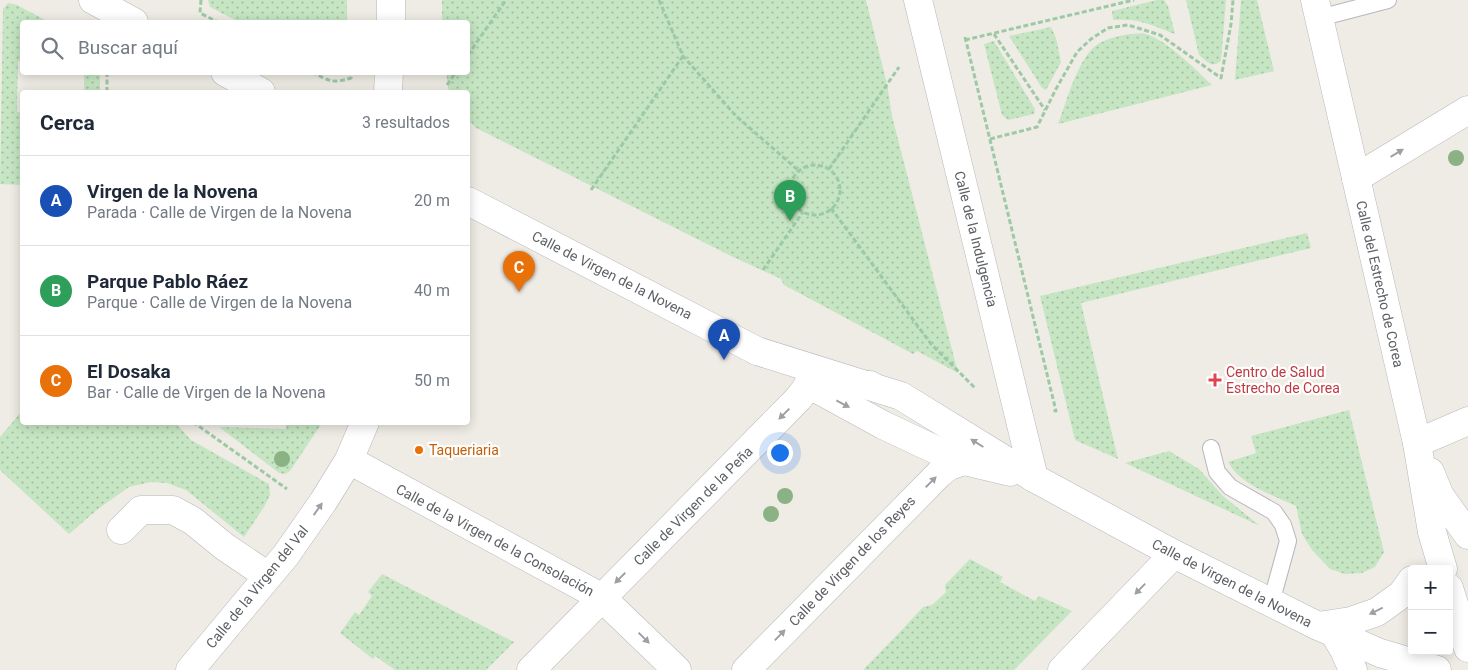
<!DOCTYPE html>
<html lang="es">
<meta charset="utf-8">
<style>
body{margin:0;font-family:Roboto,sans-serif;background:#f6f6f7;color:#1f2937}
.controls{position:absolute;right:15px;bottom:15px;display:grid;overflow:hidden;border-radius:5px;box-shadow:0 2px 12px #0003}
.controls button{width:45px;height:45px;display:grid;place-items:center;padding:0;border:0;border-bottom:1px solid #e0e1e3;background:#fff;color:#1f2937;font:25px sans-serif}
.you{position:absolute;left:779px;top:452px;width:18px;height:18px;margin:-12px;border:4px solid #fff;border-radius:50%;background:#1a73e8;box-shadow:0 0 0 8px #1a73e833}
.badge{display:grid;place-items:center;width:32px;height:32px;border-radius:50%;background:#e53638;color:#fff;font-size:16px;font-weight:700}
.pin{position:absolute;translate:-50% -41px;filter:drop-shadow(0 1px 2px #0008)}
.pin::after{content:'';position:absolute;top:26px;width:18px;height:15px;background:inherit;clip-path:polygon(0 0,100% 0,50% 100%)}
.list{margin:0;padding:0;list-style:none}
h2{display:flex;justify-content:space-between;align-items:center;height:65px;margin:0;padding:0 20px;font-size:21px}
h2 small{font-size:16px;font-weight:400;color:#747a83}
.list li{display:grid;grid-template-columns:32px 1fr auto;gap:15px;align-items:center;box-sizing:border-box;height:90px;padding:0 20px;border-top:1px solid #e0e1e3}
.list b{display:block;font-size:19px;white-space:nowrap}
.list p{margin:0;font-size:16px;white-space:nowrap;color:#747a83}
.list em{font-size:16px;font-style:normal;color:#747a83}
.icon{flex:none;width:28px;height:28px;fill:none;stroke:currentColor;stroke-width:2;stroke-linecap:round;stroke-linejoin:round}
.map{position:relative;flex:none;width:1468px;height:670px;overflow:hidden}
.search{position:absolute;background:#fff;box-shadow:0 2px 12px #0003;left:20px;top:20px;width:450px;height:55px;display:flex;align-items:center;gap:12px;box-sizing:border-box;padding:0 18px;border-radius:5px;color:#747a83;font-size:19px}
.panel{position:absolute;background:#fff;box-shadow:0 2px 12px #0003;left:20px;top:90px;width:450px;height:335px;border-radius:5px}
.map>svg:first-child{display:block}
.park{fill:url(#park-dots)}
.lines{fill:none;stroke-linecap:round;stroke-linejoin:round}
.lane-casing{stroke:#b6b8bc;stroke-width:18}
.street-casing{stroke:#b6b8bc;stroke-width:29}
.secondary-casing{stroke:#b4b8bc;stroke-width:29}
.path{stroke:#9dc9a6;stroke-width:3;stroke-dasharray:5 2.5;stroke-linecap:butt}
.lane{stroke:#fff;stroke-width:16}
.street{stroke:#fff;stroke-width:28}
.secondary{stroke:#fff;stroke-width:28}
.tree{fill:#8bb285}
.oneway{fill:#9ea0a3}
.health-dot{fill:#e0444e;stroke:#fff;stroke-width:2}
.food-dot{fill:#e8710a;stroke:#fff;stroke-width:2}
.labels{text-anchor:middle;stroke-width:4.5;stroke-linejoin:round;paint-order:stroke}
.street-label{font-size:14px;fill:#5d6165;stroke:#fff}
.health-label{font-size:14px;fill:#be3a42;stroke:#fff;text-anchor:start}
.food-label{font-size:14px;fill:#c56008;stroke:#fff;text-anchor:start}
</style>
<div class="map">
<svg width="1468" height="670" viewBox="0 0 1468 670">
<defs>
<pattern id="park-dots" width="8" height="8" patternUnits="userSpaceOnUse" patternTransform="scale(1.25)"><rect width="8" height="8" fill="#c6e6c3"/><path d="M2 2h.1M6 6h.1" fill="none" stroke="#a4bea2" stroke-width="1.8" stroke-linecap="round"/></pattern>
</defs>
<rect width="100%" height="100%" fill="#efece5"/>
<!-- park -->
<g class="park">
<polygon points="208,0 347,0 347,22 239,22 210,7"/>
<polygon points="442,0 866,0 887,84 892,116 958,373 917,351 913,354 784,285 781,279 731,256 476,128 468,120 468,92 449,92 446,73 468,72 468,22 442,22"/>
<path d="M1157,0H1164L1168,6L1175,34C1151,25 1140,18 1113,20L1112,11Z"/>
<path d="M1186,0H1226L1221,61C1212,69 1206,61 1199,55Z"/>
<polygon points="1241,0 1257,0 1274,71 1235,80"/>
<polygon points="8,3 17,5 49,22 22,22 22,61 18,61 17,112 22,112 20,160 22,160 22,185 0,184 3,9"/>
<polygon points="1051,27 1056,38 1061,62 1046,90 1042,88 1009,36"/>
<path d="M1130,34C1134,34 1141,33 1146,34C1167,40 1196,70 1212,85L1058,124C1067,101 1076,64 1094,47C1103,39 1118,36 1130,34Z"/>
<polygon points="994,41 1035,109 1034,114 1008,120 1002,115 984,44"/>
<rect x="84" y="73" width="16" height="19"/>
<polygon points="1307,233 1311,248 1081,303 1118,459 1075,440 1040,296"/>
<path d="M1349,410L1384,552L1375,567L1362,573L1345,574L1330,569L1312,550L1302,534L1296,506C1273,495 1240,485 1228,462L1256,453L1251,436Z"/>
<polygon points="22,411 22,422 176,423 191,440 269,484 270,495 264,507 244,537 186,490 167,483 151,482 129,487 98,509 69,534 0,470 0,437"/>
<polygon points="286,423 322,423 290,471 285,474 279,473 219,427 286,429"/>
<polygon points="1169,451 1199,469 1223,496 1260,526 1125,463"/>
<polygon points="970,559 1003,577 1000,582 1035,601 1039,596 1072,611 1014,670 863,670 897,635 923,607 932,605 946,592 945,585"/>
<polygon points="382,574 514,642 486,670 395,670 375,656 373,659 340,633 355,612 359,615 372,596 368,592"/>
</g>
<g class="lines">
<!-- lane casing -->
<g class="lane-casing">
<g id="lane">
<polyline points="1319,18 1388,0"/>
<polyline points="1211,448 1217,472 1230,487 1274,512 1283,525 1288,541 1271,603"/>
</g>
</g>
<!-- street casing -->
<g class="street-casing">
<g id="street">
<polyline points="918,0 1034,478"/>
<polyline points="1315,0 1417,443 1432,532 1443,569"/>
<polyline points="391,22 391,0"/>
<polyline points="388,92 389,72"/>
<polyline points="1356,178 1468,110"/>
<polyline points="757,351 901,396 1034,478"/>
<polyline points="808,384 883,425 936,450 964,461 1010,472"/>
<polyline points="1417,443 1468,421"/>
<polyline points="349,460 601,597 677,670"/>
<polyline points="1430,472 1440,496 1468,535"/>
<polyline points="121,530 141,510 173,510 193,521 225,547 268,576"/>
<polyline points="1449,588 1468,648"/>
<polyline points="1318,626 1351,621 1377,612 1402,594 1412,580"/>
<polyline points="1334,633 1344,650 1353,670"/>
<polyline points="190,670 286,555 323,502 349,460 365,422"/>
<polyline points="531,670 798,399 809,385 815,381 830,381 851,386 870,385"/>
<polyline points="746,670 939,474 949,466 964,461"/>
<polyline points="1062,670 1174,554"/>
</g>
</g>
<!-- secondary casing -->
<g class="secondary-casing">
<g id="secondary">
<polyline points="93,0 134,22"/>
<polyline points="225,72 261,92"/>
<polyline points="468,201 757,351"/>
<polyline points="1034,478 1174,554 1318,626 1380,653 1437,670"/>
</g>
</g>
<!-- path -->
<g class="path">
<polyline points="201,0 200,13 218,22"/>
<polyline points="659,0 683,56 736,116 799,171"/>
<polyline points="994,34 1045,110"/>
<polyline points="965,37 1056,411 1052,410"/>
<polyline points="965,40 1134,0"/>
<polyline points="468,55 506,0"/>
<path d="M312,72C329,81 333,84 351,78L353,72"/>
<polyline points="447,85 456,72"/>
<polyline points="107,92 107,75"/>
<polyline points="990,139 1037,127 1056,89 1077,52 1091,39 1108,28 1128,25 1160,35 1221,78 1231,24 1233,0"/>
<circle cx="815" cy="190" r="25"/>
<polyline points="829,169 899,67"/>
<polyline points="591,190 683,56"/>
<polyline points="831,208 931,344 976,389"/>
<polyline points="763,270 803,212"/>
<polyline points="193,422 287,489"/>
</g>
<!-- lane -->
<use href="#lane" class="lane"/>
<!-- street -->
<use href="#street" class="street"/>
<!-- secondary -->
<use href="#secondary" class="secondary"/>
</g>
<!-- trees -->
<g class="tree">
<circle cx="1456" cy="158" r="8"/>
<circle cx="282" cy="459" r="8"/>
<circle cx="785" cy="496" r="8"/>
<circle cx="771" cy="514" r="8"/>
</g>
<!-- one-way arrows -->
<defs><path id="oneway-solid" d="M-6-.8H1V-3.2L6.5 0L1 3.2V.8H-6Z" transform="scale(1.25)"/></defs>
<g class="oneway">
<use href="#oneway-solid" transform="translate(1397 153) rotate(-31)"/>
<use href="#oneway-solid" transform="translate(843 404) rotate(28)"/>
<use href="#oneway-solid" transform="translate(784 414) rotate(135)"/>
<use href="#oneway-solid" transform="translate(977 443) rotate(-148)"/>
<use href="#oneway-solid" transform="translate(931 482) rotate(-45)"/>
<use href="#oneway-solid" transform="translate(318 509) rotate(-55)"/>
<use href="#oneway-solid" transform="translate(620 578) rotate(135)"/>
<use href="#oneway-solid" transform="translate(1140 589) rotate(134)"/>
<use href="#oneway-solid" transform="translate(1376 611) rotate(154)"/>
<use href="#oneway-solid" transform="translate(780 635) rotate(-46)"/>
<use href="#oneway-solid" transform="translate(644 638) rotate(44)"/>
</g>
<!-- markers -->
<path class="health-dot" d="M1212.5 372.5h5v5h5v5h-5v5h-5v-5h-5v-5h5z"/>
<circle class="food-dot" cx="419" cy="450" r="5"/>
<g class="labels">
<!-- street labels -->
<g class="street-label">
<text transform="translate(976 239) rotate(76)" y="5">Calle de la Indulgencia</text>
<text transform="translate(612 275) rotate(27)" y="5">Calle de Virgen de la Novena</text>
<text transform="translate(1380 284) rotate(77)" y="5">Calle del Estrecho de Corea</text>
<text transform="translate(693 506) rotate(-45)" y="5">Calle de Virgen de la Peña</text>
<text transform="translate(495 540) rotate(28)" y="5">Calle de la Virgen de la Consolación</text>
<text transform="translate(852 561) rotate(-46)" y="5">Calle de Virgen de los Reyes</text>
<text transform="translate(1232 583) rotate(27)" y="5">Calle de Virgen de la Novena</text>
<text transform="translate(257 587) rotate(-51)" y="5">Calle de la Virgen del Val</text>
</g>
<!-- health labels -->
<g class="health-label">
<text x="1226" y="377">Centro de Salud<tspan x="1226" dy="16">Estrecho de Corea</tspan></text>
</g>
<!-- food labels -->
<g class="food-label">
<text x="429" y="455">Taqueriaria</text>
</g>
</g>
</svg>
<div class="controls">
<button>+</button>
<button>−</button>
</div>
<div class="you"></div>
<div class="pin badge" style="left:724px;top:360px;background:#1a4fb4">A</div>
<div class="pin badge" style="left:790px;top:221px;background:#2e9e5b">B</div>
<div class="pin badge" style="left:519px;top:292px;background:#e8710a">C</div>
<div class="search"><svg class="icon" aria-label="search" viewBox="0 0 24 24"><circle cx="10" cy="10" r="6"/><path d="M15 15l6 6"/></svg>Buscar aquí</div>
<section class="panel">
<h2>Cerca<small>3 resultados</small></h2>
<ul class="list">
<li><span class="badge" style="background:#1a4fb4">A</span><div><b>Virgen de la Novena</b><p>Parada · Calle de Virgen de la Novena</p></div><em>20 m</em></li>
<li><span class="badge" style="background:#2e9e5b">B</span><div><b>Parque Pablo Ráez</b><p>Parque · Calle de Virgen de la Novena</p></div><em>40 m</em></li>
<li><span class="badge" style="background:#e8710a">C</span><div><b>El Dosaka</b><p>Bar · Calle de Virgen de la Novena</p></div><em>50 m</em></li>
</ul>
</section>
</div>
